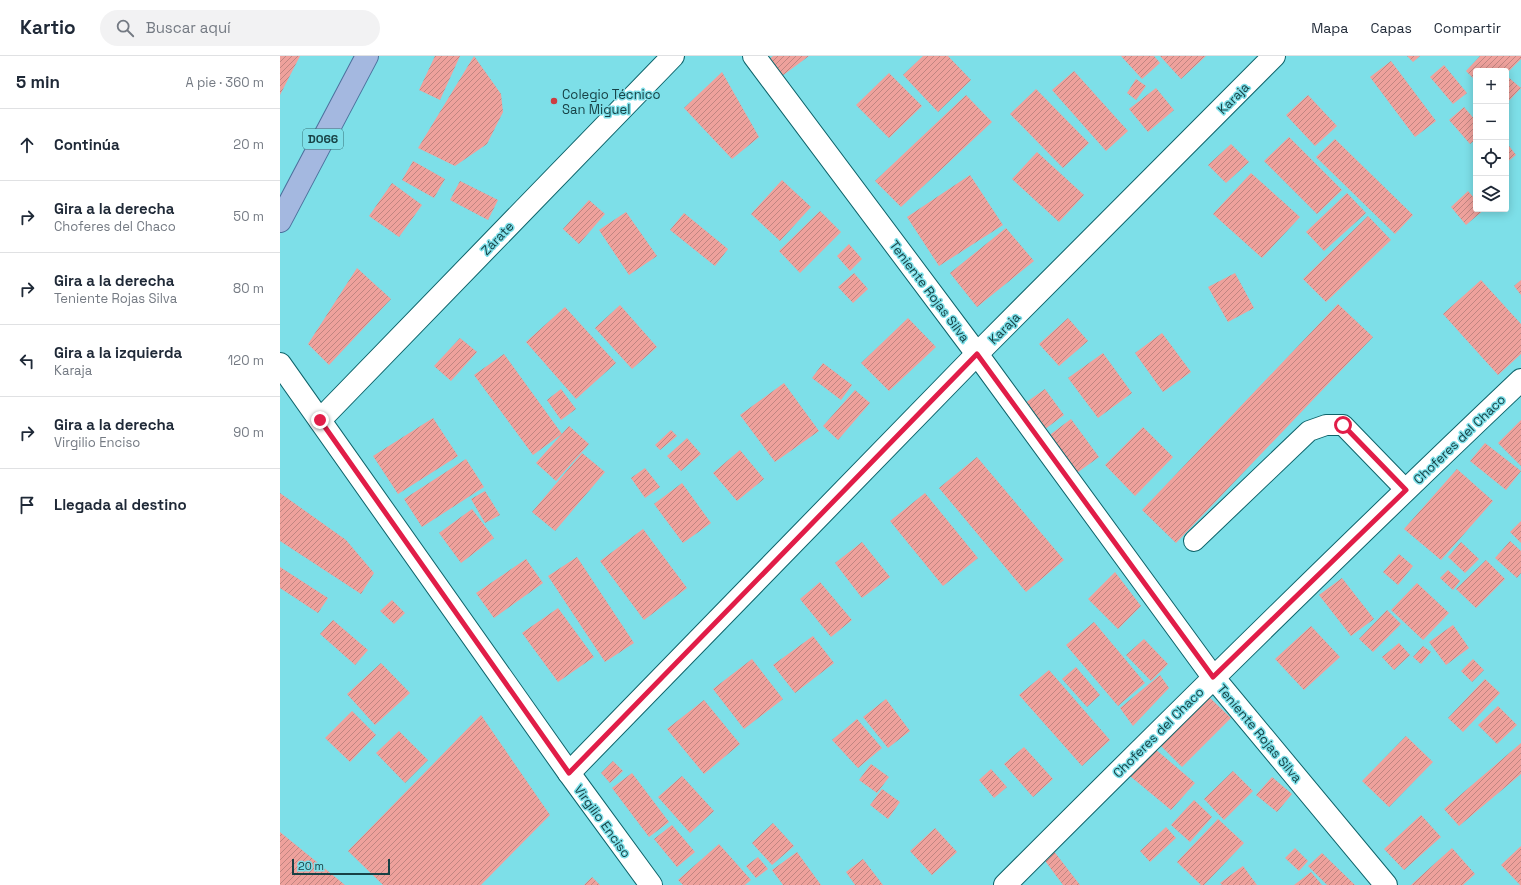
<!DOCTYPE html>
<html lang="es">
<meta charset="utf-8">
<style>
body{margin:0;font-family:"Space Grotesk",sans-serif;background:#f2f2f3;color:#1f2937}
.controls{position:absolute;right:12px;top:12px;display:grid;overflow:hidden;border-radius:4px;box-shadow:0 2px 10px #0003}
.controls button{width:36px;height:36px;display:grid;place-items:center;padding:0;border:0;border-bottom:1px solid #e0e1e3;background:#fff;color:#1f2937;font:20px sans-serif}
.scale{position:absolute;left:12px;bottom:10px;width:98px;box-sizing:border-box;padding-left:4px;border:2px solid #174145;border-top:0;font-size:11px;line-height:14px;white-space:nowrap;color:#174145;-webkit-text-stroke:3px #7ddfe8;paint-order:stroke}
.stop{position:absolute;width:12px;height:12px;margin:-9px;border:3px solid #e11d48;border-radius:50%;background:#fff}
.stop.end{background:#e11d48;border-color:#fff;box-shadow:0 1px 4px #0008}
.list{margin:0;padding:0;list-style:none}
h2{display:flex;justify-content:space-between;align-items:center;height:52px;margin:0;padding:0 16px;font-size:17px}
h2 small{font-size:13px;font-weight:400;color:#747a83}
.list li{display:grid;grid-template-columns:26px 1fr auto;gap:12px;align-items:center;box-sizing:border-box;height:72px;padding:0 16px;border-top:1px solid #e0e1e3}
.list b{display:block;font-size:15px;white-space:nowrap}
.list p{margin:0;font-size:13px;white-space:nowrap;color:#747a83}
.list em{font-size:13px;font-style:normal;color:#747a83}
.icon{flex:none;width:22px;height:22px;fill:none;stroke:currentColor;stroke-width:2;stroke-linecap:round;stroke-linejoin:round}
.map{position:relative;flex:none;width:1241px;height:829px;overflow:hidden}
header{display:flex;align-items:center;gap:24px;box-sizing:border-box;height:56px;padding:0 20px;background:#fff;border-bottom:1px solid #e0e1e3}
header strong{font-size:19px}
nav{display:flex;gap:22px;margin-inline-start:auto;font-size:14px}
.search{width:280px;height:36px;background:#f2f2f3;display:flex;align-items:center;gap:10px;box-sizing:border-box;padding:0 14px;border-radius:22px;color:#747a83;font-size:15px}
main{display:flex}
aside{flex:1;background:#fff}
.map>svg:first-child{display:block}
.building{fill:url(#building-hatch)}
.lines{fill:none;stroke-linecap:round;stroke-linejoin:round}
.service-casing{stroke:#0d636a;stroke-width:22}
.minor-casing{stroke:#0d636a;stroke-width:24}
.primary-casing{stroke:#4c709c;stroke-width:24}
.service{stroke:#fff;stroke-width:20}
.minor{stroke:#fff;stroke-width:22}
.primary{stroke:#a4b8e0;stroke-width:22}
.route{stroke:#e11d48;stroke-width:5}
.poi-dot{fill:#cc3d41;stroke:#7ddfe8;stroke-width:1.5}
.labels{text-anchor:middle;stroke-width:3;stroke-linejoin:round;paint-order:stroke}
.shield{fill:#7ddfe8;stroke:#367076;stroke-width:1}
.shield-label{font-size:12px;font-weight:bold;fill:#174145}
.poi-label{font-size:13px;fill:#174145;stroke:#7ddfe8;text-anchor:start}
.street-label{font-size:13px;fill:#174145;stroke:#7ddfe8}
</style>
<header>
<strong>Kartio</strong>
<div class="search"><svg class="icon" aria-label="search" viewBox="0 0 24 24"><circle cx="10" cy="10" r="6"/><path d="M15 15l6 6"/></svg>Buscar aquí</div>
<nav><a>Mapa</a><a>Capas</a><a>Compartir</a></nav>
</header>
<main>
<aside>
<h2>5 min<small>A pie · 360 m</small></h2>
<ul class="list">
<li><svg class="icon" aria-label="ahead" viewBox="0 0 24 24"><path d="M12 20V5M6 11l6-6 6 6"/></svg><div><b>Continúa</b></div><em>20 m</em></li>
<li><svg class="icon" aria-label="right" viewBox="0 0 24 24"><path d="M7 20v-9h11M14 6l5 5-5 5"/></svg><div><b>Gira a la derecha</b><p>Choferes del Chaco</p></div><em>50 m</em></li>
<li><svg class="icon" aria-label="right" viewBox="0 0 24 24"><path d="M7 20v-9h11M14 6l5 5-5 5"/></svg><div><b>Gira a la derecha</b><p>Teniente Rojas Silva</p></div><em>80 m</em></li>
<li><svg class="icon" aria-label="left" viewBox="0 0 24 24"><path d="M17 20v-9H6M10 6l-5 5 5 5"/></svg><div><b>Gira a la izquierda</b><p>Karaja</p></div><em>120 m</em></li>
<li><svg class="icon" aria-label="right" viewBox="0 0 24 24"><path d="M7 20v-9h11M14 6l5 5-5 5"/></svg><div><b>Gira a la derecha</b><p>Virgilio Enciso</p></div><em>90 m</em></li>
<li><svg class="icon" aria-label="arrive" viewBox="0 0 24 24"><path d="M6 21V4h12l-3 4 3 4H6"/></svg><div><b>Llegada al destino</b></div></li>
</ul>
</aside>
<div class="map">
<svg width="1241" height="829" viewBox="0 0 1241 829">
<defs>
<pattern id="building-hatch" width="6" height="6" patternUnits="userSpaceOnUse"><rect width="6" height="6" fill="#eea19c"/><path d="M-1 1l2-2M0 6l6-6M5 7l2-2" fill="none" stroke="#c08581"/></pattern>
</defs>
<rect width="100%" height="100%" fill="#7ddfe8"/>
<!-- building -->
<g class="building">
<polygon points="0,0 20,0 0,39"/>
<polygon points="155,0 180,0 160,44 139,34"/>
<polygon points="194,0 221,38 223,56 207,88 175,110 138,92"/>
<polygon points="493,0 529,0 502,20 489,3"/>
<polygon points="643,0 668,0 691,24 658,56 623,19"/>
<polygon points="841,0 874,0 880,7 862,23"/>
<polygon points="880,0 926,0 901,23"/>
<polygon points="1127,0 1140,0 1133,6"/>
<polygon points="1200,0 1241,0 1241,3 1226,18 1226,15 1196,15 1196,25 1186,15"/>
<polygon points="1111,5 1156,65 1135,81 1090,21"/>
<polygon points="1164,9 1187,37 1173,48 1150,21"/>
<polygon points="794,15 848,75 826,95 772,34"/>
<polygon points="442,16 479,81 452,103 404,52"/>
<polygon points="609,17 642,50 609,82 576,49"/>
<polygon points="1228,21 1241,32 1226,48 1226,23"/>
<polygon points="856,23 866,30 856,44 847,37"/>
<polygon points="876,32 894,54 868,76 849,53"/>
<polygon points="756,33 809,87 783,112 730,58"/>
<polygon points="686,39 712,66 621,151 595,125"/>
<polygon points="1028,39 1057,70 1035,90 1006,59"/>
<polygon points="1184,51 1196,65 1196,83 1190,88 1169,64"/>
<polygon points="1009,81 1062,134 1037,158 984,105"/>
<polygon points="1055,83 1133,159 1115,178 1036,101"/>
<polygon points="1226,86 1236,99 1226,107"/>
<polygon points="951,88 969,106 946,127 928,109"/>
<polygon points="757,96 804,139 779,166 732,123"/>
<polygon points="133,105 165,123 154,142 122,124"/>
<polygon points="971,117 1020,161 982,202 933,158"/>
<polygon points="690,119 723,169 659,210 627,161"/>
<polygon points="502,124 531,151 500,185 471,158"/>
<polygon points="180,125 218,144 208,164 170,144"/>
<polygon points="112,127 142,149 119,181 89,160"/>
<polygon points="1188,135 1196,144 1196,153 1205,153 1186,169 1171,151"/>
<polygon points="1067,137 1086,157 1044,195 1026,176"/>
<polygon points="309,144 325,158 299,188 283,173"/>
<polygon points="540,155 561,176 520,217 499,195"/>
<polygon points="346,156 377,200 349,219 319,174"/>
<polygon points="404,157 448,193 435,210 390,174"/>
<polygon points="1088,160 1111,184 1046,246 1023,223"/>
<polygon points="726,172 754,205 697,251 670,217"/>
<polygon points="569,188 582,203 570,215 557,200"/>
<polygon points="77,212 111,243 49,309 28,288"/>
<polygon points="574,217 588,233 573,247 558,231"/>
<polygon points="955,217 974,252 948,266 928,231"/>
<polygon points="1201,224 1241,268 1241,298 1218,319 1163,258"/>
<polygon points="1241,224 1241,239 1234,230"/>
<polygon points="1058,248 1093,281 896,487 862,454"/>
<polygon points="340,249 377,291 352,313 315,272"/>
<polygon points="285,251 336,307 296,343 246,286"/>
<polygon points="628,262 656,291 609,335 581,307"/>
<polygon points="788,262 808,285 779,310 759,288"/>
<polygon points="882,277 911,316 883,336 855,297"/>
<polygon points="180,282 197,296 171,325 154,310"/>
<polygon points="823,297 852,337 818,362 788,322"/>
<polygon points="224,298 282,378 253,399 194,319"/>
<polygon points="543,307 572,329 561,344 532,322"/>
<polygon points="504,327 539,375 495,406 460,359"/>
<polygon points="281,333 296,353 281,364 267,344"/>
<polygon points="765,333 784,359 757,379 738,352"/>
<polygon points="575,334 590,347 558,384 543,370"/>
<polygon points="153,362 178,400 118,438 93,400"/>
<polygon points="791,363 819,401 794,419 767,381"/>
<polygon points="1241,364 1241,410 1218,387"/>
<polygon points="289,370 309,388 276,425 256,407"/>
<polygon points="863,371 893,401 855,440 825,409"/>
<polygon points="391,374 397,380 380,394 375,389"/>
<polygon points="407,382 421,398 401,415 387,400"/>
<polygon points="1205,387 1241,415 1226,434 1190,405"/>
<polygon points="460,394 484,423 457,445 433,417"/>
<polygon points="302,397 325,416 275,475 252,456"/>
<polygon points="697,401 784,504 746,536 659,432"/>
<polygon points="186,403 204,431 142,471 124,443"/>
<polygon points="365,412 380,431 365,442 351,422"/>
<polygon points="1177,413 1213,445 1161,504 1124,473"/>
<polygon points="402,427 431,467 403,487 374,448"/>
<polygon points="205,435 220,459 205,467 191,443"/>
<polygon points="0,437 66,484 94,517 81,538 0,485"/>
<polygon points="645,437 698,502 663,530 610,465"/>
<polygon points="192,453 214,482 181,507 159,477"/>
<polygon points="1241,465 1241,487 1230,476"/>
<polygon points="363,473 407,532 364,564 320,505"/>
<polygon points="1230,485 1241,495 1241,517 1237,522 1215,502"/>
<polygon points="582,486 610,521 582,542 555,507"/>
<polygon points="1181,486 1199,503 1185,517 1168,501"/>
<polygon points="1119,498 1133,510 1118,529 1103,516"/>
<polygon points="297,501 354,587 325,606 268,520"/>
<polygon points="246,503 263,527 214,562 196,537"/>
<polygon points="1206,504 1225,523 1196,552 1176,533"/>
<polygon points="0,511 48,542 38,557 0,532"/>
<polygon points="1168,514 1180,525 1173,534 1160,522"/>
<polygon points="835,516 861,550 838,573 808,543"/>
<polygon points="1062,522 1094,563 1071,580 1039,539"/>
<polygon points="540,526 572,564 551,581 520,543"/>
<polygon points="1137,527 1169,557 1143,584 1111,554"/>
<polygon points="112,544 125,557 114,568 100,555"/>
<polygon points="278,552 314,601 278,626 242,577"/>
<polygon points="1107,554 1121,568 1093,596 1079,583"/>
<polygon points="53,564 88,594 75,609 40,578"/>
<polygon points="814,566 865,627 838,650 786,589"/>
<polygon points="1173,569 1189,592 1166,609 1149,586"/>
<polygon points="1031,570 1060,601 1024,634 995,603"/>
<polygon points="533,580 554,607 515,637 493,609"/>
<polygon points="864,583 888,608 871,625 846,599"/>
<polygon points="1119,587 1130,599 1114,614 1102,601"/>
<polygon points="1143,590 1151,596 1141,608 1133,601"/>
<polygon points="472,603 503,643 464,673 433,633"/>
<polygon points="1193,603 1204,614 1192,626 1181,615"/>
<polygon points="101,607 130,637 95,669 67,638"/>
<polygon points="796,611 820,639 807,651 782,623"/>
<polygon points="769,614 830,684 802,710 739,639"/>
<polygon points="880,619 889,632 853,670 840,652"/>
<polygon points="1205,623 1220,637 1183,676 1168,662"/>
<polygon points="927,639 951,662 902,711 879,688"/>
<polygon points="606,643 630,675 608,692 583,661"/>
<polygon points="424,644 460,688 424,718 387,673"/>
<polygon points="1218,650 1237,669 1217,688 1198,669"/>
<polygon points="72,655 96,679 70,706 45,682"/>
<polygon points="201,659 270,759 201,829 103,829 68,795"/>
<polygon points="577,663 602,692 578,712 552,684"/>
<polygon points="119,675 148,704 125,727 96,697"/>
<polygon points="1126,680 1153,706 1109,751 1082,725"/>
<polygon points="1241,687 1241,718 1179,770 1164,753"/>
<polygon points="744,691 773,723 753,741 724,708"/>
<polygon points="874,692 915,727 891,754 850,720"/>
<polygon points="333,705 343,715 330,727 321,717"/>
<polygon points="591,708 609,721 597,737 579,724"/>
<polygon points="711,713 727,731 714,742 699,724"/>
<polygon points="953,715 973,735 944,764 924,743"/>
<polygon points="352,717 389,766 369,781 332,732"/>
<polygon points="402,720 434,755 410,777 378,741"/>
<polygon points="992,721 1012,738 997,756 976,739"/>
<polygon points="602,733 620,746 608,763 590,749"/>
<polygon points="914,744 932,761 910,786 891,769"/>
<polygon points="1141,759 1161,781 1124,814 1104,793"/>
<polygon points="938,763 964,787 924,829 921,829 897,806"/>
<polygon points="493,767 514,790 492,809 472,787"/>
<polygon points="392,769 415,796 397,811 374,783"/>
<polygon points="886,771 896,782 870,806 860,795"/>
<polygon points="655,772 677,796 652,819 630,795"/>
<polygon points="0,776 65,829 0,829"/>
<polygon points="439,788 471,824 465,829 403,829 398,824"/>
<polygon points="1241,790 1241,829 1240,829 1221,809"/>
<polygon points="1015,792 1028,805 1019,815 1005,802"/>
<polygon points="1172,792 1195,818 1183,829 1131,829"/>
<polygon points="773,794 800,829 783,829 763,802"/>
<polygon points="517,796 541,829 503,829 492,814"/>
<polygon points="1042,797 1075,829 1047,829 1028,810"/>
<polygon points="478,801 488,813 476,822 466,810"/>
<polygon points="583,803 603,829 575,829 566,816"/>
<polygon points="963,810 977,829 942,829 940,827"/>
<polygon points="1031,816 1042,829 1014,829"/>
<polygon points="312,821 320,829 304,829"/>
</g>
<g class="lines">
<!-- service casing -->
<g class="service-casing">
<polyline id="service" points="914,485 1029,375 1046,369 1063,369 1126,434"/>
</g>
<!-- minor casing -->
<g class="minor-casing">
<g id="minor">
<polyline points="474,0 697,298 933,621 1106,829"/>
<polyline points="0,308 289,717 371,829"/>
<polyline points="40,364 393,0"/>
<polyline points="289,717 697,298 994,0"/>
<path d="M725,829C895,659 1066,490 1241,324"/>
</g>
</g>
<!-- primary casing -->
<g class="primary-casing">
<polyline id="primary" points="0,165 87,0"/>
</g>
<!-- service -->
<use href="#service" class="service"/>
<!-- minor -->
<use href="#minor" class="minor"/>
<!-- primary -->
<use href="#primary" class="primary"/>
</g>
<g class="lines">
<!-- route -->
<polyline class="route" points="40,364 289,717 697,298 933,621 1126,434 1063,369"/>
</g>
<!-- markers -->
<circle class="poi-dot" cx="274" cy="45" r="4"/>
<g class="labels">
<!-- shield labels -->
<rect class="shield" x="23" y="73" width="40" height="20" rx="3"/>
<g class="shield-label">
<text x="43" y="87">D066</text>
</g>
<!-- poi labels -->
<g class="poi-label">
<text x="282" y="43">Colegio Técnico<tspan x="282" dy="15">San Miguel</tspan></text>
</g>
<!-- street labels -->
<g class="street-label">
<text transform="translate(953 42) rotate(-45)" y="5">Karaja</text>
<text transform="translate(217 182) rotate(-46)" y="5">Zárate</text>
<text transform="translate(650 235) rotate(53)" y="5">Teniente Rojas Silva</text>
<text transform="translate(724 272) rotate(-45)" y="5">Karaja</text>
<text transform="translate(1179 383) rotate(-44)" y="5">Choferes del Chaco</text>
<text transform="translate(878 676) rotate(-45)" y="5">Choferes del Chaco</text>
<text transform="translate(980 677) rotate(50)" y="5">Teniente Rojas Silva</text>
<text transform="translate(323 765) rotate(54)" y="5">Virgilio Enciso</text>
</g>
</g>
</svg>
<div class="controls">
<button>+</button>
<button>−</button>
<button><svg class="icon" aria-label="locate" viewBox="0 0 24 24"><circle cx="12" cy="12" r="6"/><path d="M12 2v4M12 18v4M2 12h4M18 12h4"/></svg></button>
<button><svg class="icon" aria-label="layers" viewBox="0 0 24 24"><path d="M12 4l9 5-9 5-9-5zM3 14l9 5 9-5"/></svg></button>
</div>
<div class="scale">20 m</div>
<div class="stop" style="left:1063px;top:369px"></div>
<div class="stop end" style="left:40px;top:364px"></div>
</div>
</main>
